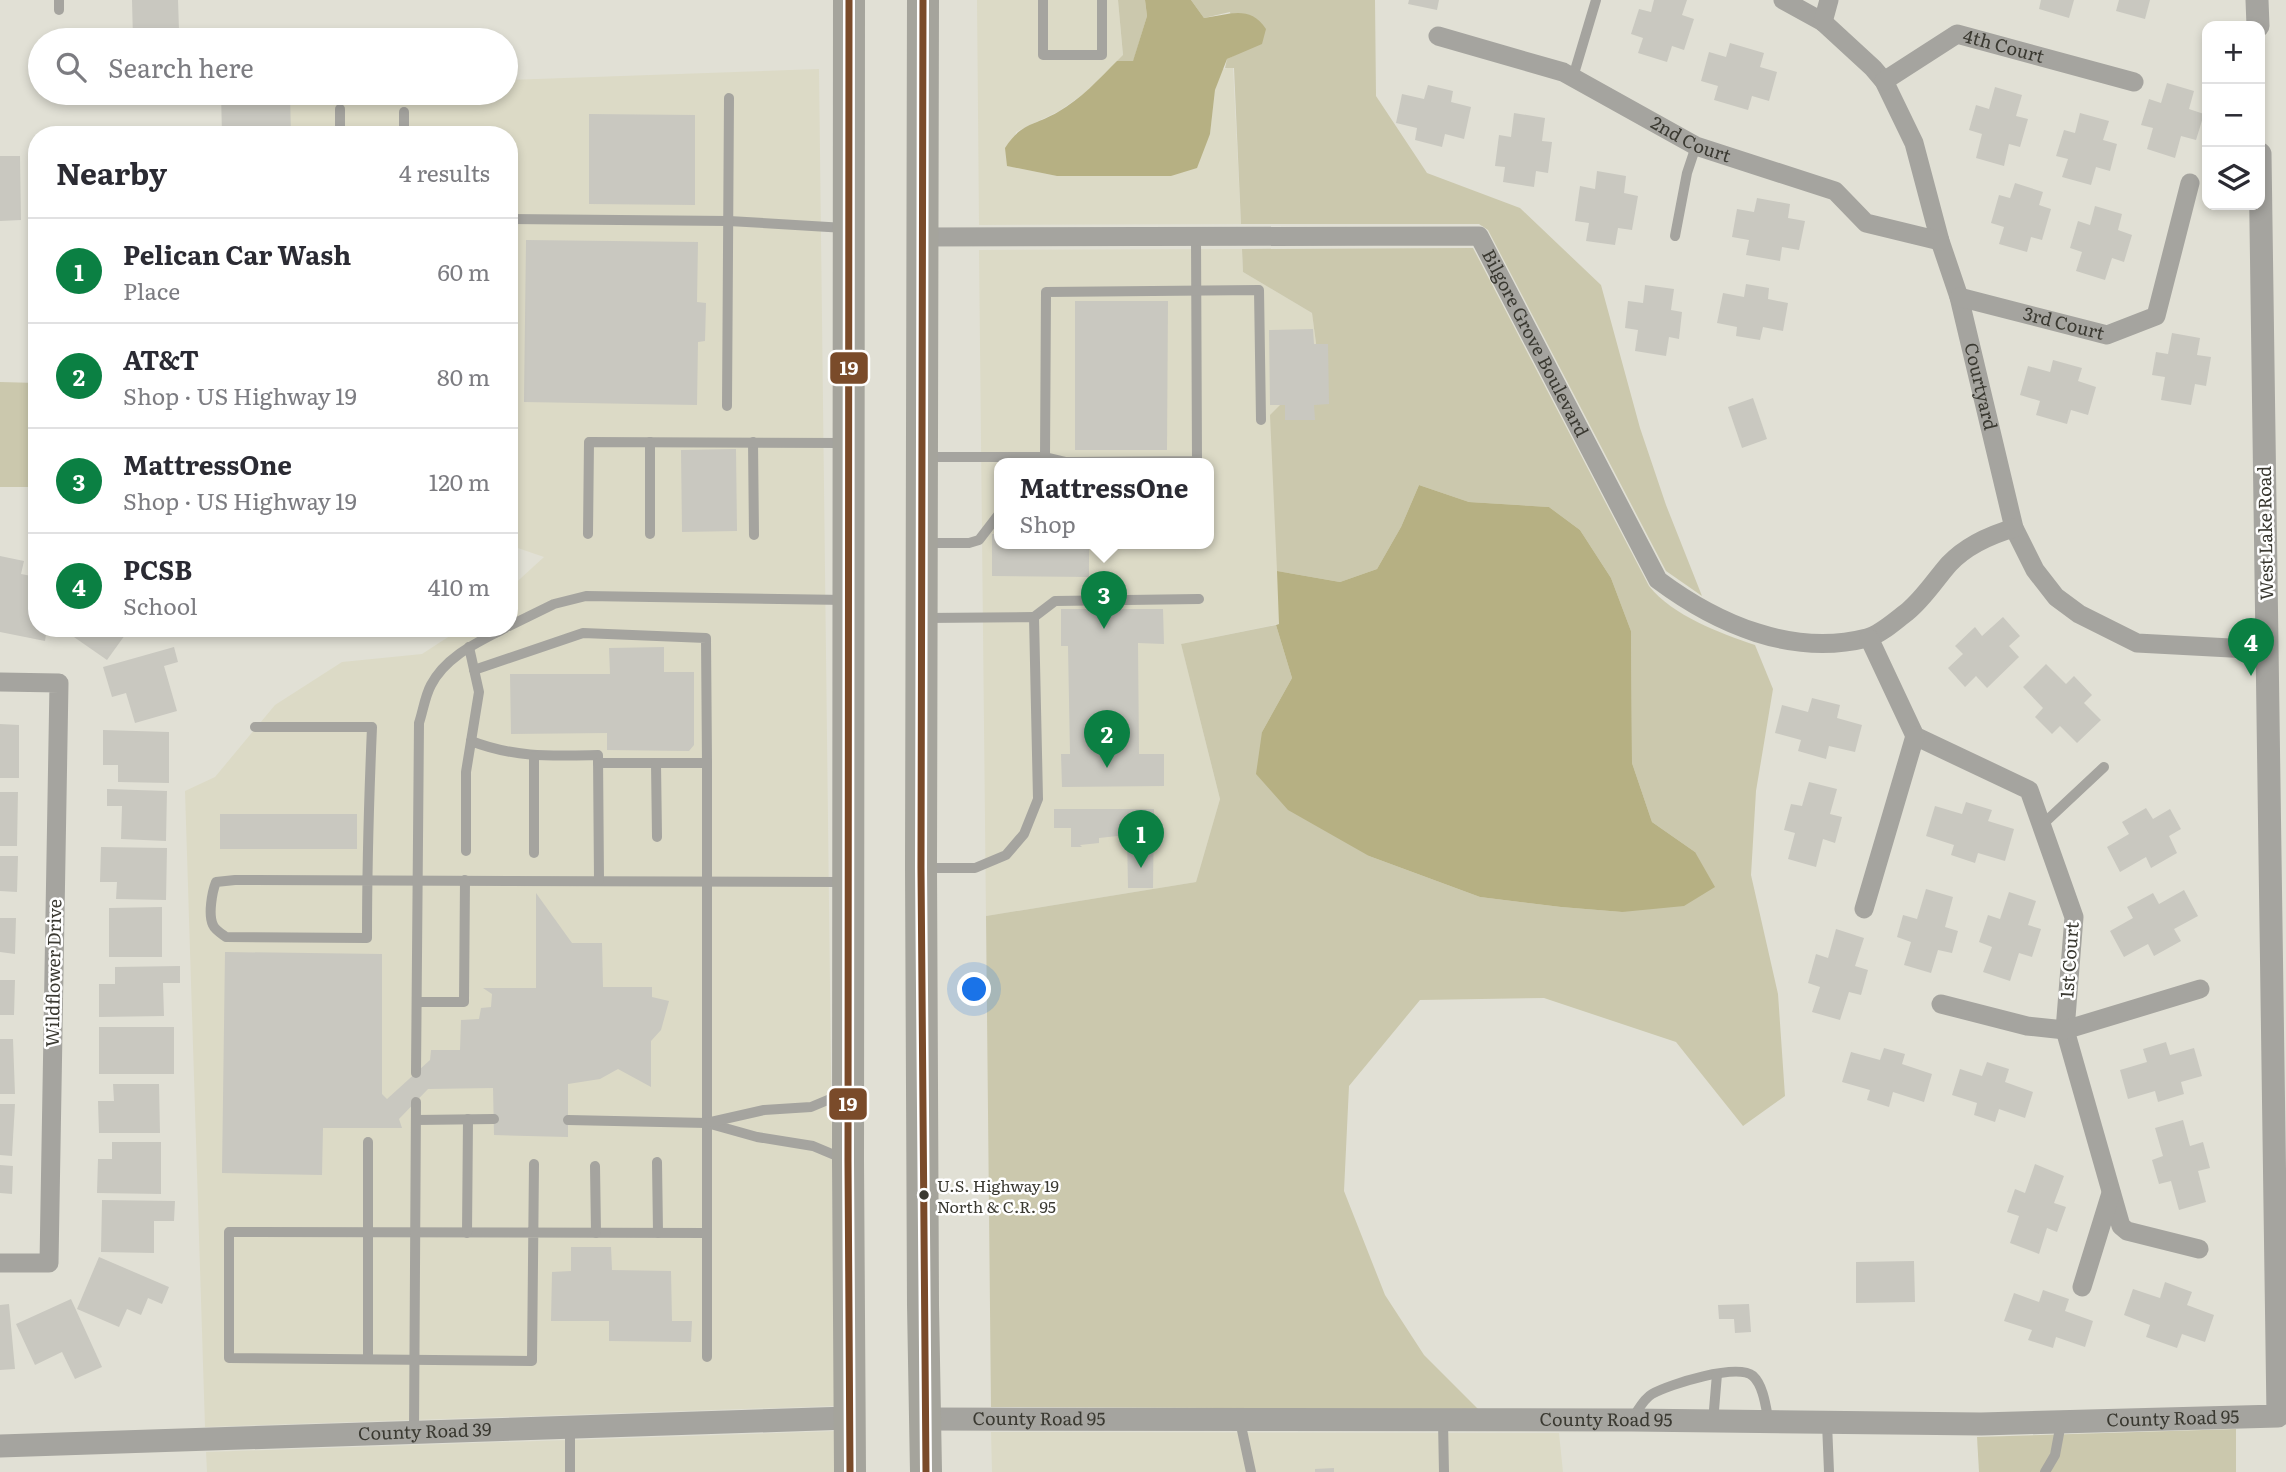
<!DOCTYPE html>
<meta charset="utf-8">
<style>
body{margin:0;font-family:Literata,serif;background:#f2f2f3;color:#2b2b33}
.controls{position:absolute;right:21px;top:21px;display:grid;overflow:hidden;border-radius:14px;box-shadow:0 4px 10px #0003}
.controls button{width:63px;height:63px;display:grid;place-items:center;padding:0;border:0;border-bottom:2px solid #e1e1e2;background:#fff;color:#2b2b33;font:35px sans-serif}
.you{position:absolute;left:975px;top:990px;width:24px;height:24px;margin:-18px;border:5px solid #fff;border-radius:50%;background:#1a73e8;box-shadow:0 0 0 10px #1a73e833}
.badge{display:grid;place-items:center;width:46px;height:46px;border-radius:50%;background:#0b8043;color:#fff;font-size:23px;font-weight:700}
.pin{position:absolute;translate:-50% -58px;filter:drop-shadow(0 2px 4px #0008)}
.pin::after{content:'';position:absolute;top:37px;width:24px;height:21px;background:inherit;clip-path:polygon(0 0,100% 0,50% 100%)}
.popup{position:absolute;left:994px;top:458px;width:220px;height:91px;box-sizing:border-box;display:grid;place-content:center;border-radius:14px;background:#fff;filter:drop-shadow(0 2px 5px #0005);font-size:23px;white-space:nowrap;color:#7c7c81}
.popup b{font-size:26px;color:#2b2b33}
.popup::after{content:'';position:absolute;left:50%;top:100%;margin-left:-14px;border:14px solid transparent;border-top-color:#fff}
.list{margin:0;padding:0;list-style:none}
h2{display:flex;justify-content:space-between;align-items:center;height:91px;margin:0;padding:0 28px;font-size:30px}
h2 small{font-size:23px;font-weight:400;color:#7c7c81}
.list li{display:grid;grid-template-columns:46px 1fr auto;gap:21px;align-items:center;box-sizing:border-box;height:105px;padding:0 28px;border-top:2px solid #e1e1e2}
.list b{display:block;font-size:26px;white-space:nowrap}
.list p{margin:0;font-size:23px;white-space:nowrap;color:#7c7c81}
.list em{font-size:23px;font-style:normal;color:#7c7c81}
.icon{flex:none;width:38px;height:38px;fill:none;stroke:currentColor;stroke-width:2;stroke-linecap:round;stroke-linejoin:round}
.map{position:relative;flex:none;width:2286px;height:1472px;overflow:hidden}
.search{position:absolute;background:#fff;box-shadow:0 4px 10px #0003;left:28px;top:28px;width:490px;height:77px;display:flex;align-items:center;gap:18px;box-sizing:border-box;padding:0 24px;border-radius:38px;color:#7c7c81;font-size:26px}
.panel{position:absolute;background:#fff;box-shadow:0 4px 10px #0003;left:28px;top:126px;width:490px;height:511px;border-radius:28px}
.map>svg:first-child{display:block}
.built{fill:#dcdac6;fill-rule:evenodd}
.green{fill:#cbc8ad}
.water{fill:#b6b083}
.building{fill:#c9c8c0}
.lines{fill:none;stroke-linecap:round;stroke-linejoin:round}
.service{stroke:#a5a49f;stroke-width:10}
.minor{stroke:#a5a49f;stroke-width:19}
.tertiary{stroke:#a5a49f;stroke-width:23}
.trunk{stroke:#a5a49c;stroke-width:32}
.bus-1-casing{stroke:#fff;stroke-width:12}
.bus-1{stroke:#7a4b2a;stroke-width:7}
.bus-dot{fill:#3a3931;stroke:#fff;stroke-width:2.5}
.labels{text-anchor:middle;stroke-width:5;stroke-linejoin:round;paint-order:stroke}
.bus-label{font-size:16px;fill:#3a3931;stroke:#fff;text-anchor:start}
.street-label{font-size:18px;fill:#3a3931;stroke:#fff}
.line-badge{stroke:#fff;stroke-width:2.5}
.badge-label{font-size:19px;text-anchor:middle;font-weight:bold;fill:#fff}
</style>
<div class="map">
<svg width="2286" height="1472" viewBox="0 0 2286 1472">
<rect width="100%" height="100%" fill="#e1e0d5"/>
<!-- built -->
<g class="built">
<polygon points="977,0 1118,0 1123,56 1085,93 1059,111 1016,132 1008,166 1057,176 1171,176 1210,134 1215,90 1222,69 1233,67 1241,224 979,225"/>
<polygon points="819,69 835,1406 205,1427 185,791 215,777 275,705 342,662 422,654 462,628 509,628 509,589 544,557 509,545 509,135 234,135 235,93 506,93 506,80"/>
<path d="M1242,249L1243,272L1312,313L1319,367L1279,624L1181,644L1220,799L1196,882L986,916L979,250ZM999,463H1209V543H999Z"/>
<polygon points="836,1431 836,1472 207,1472 206,1452"/>
<polygon points="991,1432 1559,1433 1563,1472 992,1472"/>
</g>
<!-- green -->
<g class="green">
<polygon points="1118,0 1145,0 1147,16 1133,62 1117,61 1123,55"/>
<polygon points="1191,0 1375,0 1376,96 1427,173 1520,208 1601,285 1640,428 1666,505 1702,596 1666,571 1488,230 1479,224 1241,224 1234,68 1225,68 1227,59 1239,53 1230,12 1204,18"/>
<path d="M1473,248L1649,586C1673,616 1720,633 1755,645L1773,689L1756,791L1751,875L1778,994L1785,1096L1743,1126L1676,1042L1544,998L1420,1000L1349,1086L1344,1191L1385,1295L1424,1355L1478,1409L991,1407L986,916L1196,882L1220,799L1181,644L1276,625L1292,678L1262,732L1369,856L1480,897L1561,907L1622,912L1695,852L1652,822L1632,763L1631,631L1611,578L1580,530L1549,507L1469,502L1419,485L1401,527L1377,569L1340,582L1277,571L1270,415L1319,366L1312,313L1243,272L1242,249Z"/>
<polygon points="0,382 37,383 37,487 0,487"/>
<polygon points="2236,1429 2236,1472 1979,1472 1977,1437"/>
</g>
<!-- water -->
<g class="water">
<path d="M1145,0H1191L1204,18C1228,15 1250,4 1266,29L1262,44L1227,59L1215,90L1210,134L1197,168L1171,176H1057L1007,166L1005,148C1022,122 1034,126 1058,112C1081,99 1099,79 1117,61H1133L1147,16Z"/>
<polygon points="1419,485 1469,502 1549,507 1580,530 1611,578 1631,631 1632,763 1652,822 1695,852 1715,887 1684,906 1622,912 1561,907 1480,897 1369,856 1288,810 1256,774 1262,732 1292,678 1276,625 1279,624 1277,571 1340,582 1377,569 1401,527"/>
</g>
<!-- building -->
<g class="building">
<polygon points="132,0 178,0 179,30 195,29 195,40 133,40"/>
<polygon points="1409,0 1439,0 1437,10 1408,4"/>
<polygon points="1654,0 1687,0 1682,15 1694,19 1684,50 1672,46 1667,62 1638,53 1643,38 1631,34 1639,9 1651,12"/>
<polygon points="2041,0 2074,0 2069,18 2039,9"/>
<polygon points="2119,0 2150,0 2145,19 2116,11"/>
<polygon points="1730,43 1764,53 1760,67 1777,72 1769,101 1752,96 1748,110 1714,100 1718,86 1701,81 1709,52 1726,57"/>
<polygon points="2167,83 2194,91 2189,109 2204,114 2196,140 2181,136 2175,158 2147,149 2153,128 2141,125 2149,99 2161,103"/>
<polygon points="1428,85 1453,91 1451,102 1471,107 1464,139 1445,134 1442,147 1415,140 1417,128 1396,123 1402,94 1424,99"/>
<polygon points="1995,87 2022,95 2016,116 2028,119 2020,147 2009,144 2004,166 1976,158 1982,134 1969,130 1976,105 1989,109"/>
<polygon points="221,93 290,93 291,135 222,135"/>
<polygon points="1514,113 1545,118 1542,141 1552,142 1548,173 1536,171 1534,187 1503,182 1505,167 1495,166 1499,135 1511,137"/>
<polygon points="2080,113 2109,121 2103,140 2117,144 2110,171 2096,167 2091,185 2062,177 2068,159 2056,156 2064,130 2075,133"/>
<polygon points="589,114 695,115 695,205 589,204"/>
<polygon points="0,156 20,156 21,220 0,221"/>
<polygon points="1597,171 1626,176 1624,193 1638,196 1632,230 1618,228 1615,245 1586,241 1589,223 1575,221 1580,186 1595,189"/>
<polygon points="2015,183 2043,192 2039,205 2051,209 2042,240 2031,237 2027,252 1999,244 2004,227 1991,223 1999,195 2010,198"/>
<polygon points="1757,198 1790,204 1788,218 1805,221 1799,250 1782,247 1780,261 1746,255 1749,240 1732,237 1737,209 1754,212"/>
<polygon points="2095,206 2122,214 2118,230 2132,235 2124,262 2112,258 2105,280 2076,271 2082,252 2070,248 2078,221 2090,225"/>
<polygon points="526,240 698,242 697,302 706,303 705,341 698,342 697,405 524,402"/>
<polygon points="1746,284 1769,288 1768,299 1788,303 1783,331 1763,327 1760,340 1736,336 1737,327 1717,323 1723,293 1744,297"/>
<polygon points="1645,285 1674,289 1671,310 1682,312 1679,339 1669,337 1666,356 1635,351 1638,330 1625,328 1628,301 1643,303"/>
<polygon points="1075,301 1168,301 1167,450 1075,450"/>
<polygon points="1313,329 1314,344 1328,344 1329,404 1314,405 1315,420 1285,420 1285,405 1270,405 1269,330"/>
<polygon points="2172,333 2200,338 2197,355 2211,357 2206,386 2195,384 2191,405 2161,400 2165,377 2152,375 2156,352 2168,354"/>
<polygon points="2053,360 2082,368 2078,381 2096,387 2088,415 2071,410 2067,424 2036,415 2040,401 2020,395 2028,366 2050,372"/>
<polygon points="1753,398 1767,439 1742,448 1728,407"/>
<polygon points="736,449 737,531 682,532 681,450"/>
<polygon points="992,534 999,534 999,543 1089,543 1089,577 992,576"/>
<polygon points="0,556 24,561 21,574 37,577 35,589 37,590 37,628 47,628 45,641 0,632"/>
<polygon points="1061,609 1163,609 1164,644 1138,643 1139,754 1164,754 1164,786 1062,787 1061,754 1070,754 1068,646 1061,646"/>
<polygon points="2003,617 2020,636 2009,646 2019,657 1987,688 1976,676 1965,687 1948,668 1963,654 1955,646 1975,627 1982,636"/>
<polygon points="61,628 130,628 107,660"/>
<polygon points="174,647 178,662 164,666 177,711 135,723 126,693 112,697 103,667"/>
<polygon points="664,647 664,672 694,672 694,745 689,751 607,750 607,733 511,734 510,674 610,674 609,648"/>
<polygon points="2046,664 2066,684 2074,676 2092,695 2084,703 2101,720 2077,743 2060,726 2052,734 2035,717 2043,708 2023,687"/>
<polygon points="1812,698 1840,705 1837,718 1862,725 1855,752 1829,746 1826,759 1798,751 1801,740 1775,733 1782,705 1808,712"/>
<polygon points="0,724 19,725 19,778 0,778"/>
<polygon points="103,730 169,732 169,783 118,782 118,765 103,765"/>
<polygon points="1809,782 1837,789 1830,814 1842,817 1835,843 1823,839 1816,867 1788,859 1795,833 1784,830 1791,804 1802,806"/>
<polygon points="107,789 167,791 166,841 121,839 122,806 107,806"/>
<polygon points="0,792 18,792 17,846 0,846"/>
<polygon points="1966,802 1992,810 1988,821 2014,829 2005,861 1978,853 1975,863 1951,855 1954,845 1926,836 1935,806 1962,814"/>
<polygon points="2146,808 2153,819 2170,809 2181,829 2169,836 2177,853 2151,868 2146,857 2120,872 2107,847 2129,834 2122,822"/>
<polygon points="1054,809 1154,809 1153,888 1128,888 1127,835 1099,838 1099,843 1080,845 1082,847 1071,847 1071,828 1054,828"/>
<rect x="220" y="814" width="137" height="35"/>
<polygon points="101,847 167,848 166,900 116,899 117,882 100,882"/>
<polygon points="0,856 18,856 17,892 0,891"/>
<polygon points="1926,889 1953,897 1945,927 1958,931 1952,953 1938,950 1931,973 1904,965 1911,942 1897,937 1903,915 1917,919"/>
<polygon points="2184,890 2198,916 2174,929 2181,941 2154,956 2148,944 2124,957 2110,931 2133,918 2127,907 2153,893 2159,904"/>
<polygon points="2009,892 2036,901 2028,925 2041,929 2032,957 2019,953 2010,981 1983,972 1992,947 1979,942 1988,915 2000,919"/>
<polygon points="536,893 572,943 602,943 603,987 652,987 652,997 669,1001 661,1030 651,1041 651,1087 618,1069 600,1079 568,1084 568,1137 494,1135 493,1088 428,1089 399,1119 402,1128 323,1128 322,1175 222,1173 225,952 382,954 382,1094 387,1099 430,1060 431,1050 460,1050 461,1020 479,1019 481,1008 491,1007 492,994 483,988 536,988"/>
<polygon points="162,907 162,957 109,957 109,908"/>
<polygon points="0,918 16,918 15,954 0,952"/>
<polygon points="1836,929 1864,938 1855,966 1868,970 1861,995 1849,992 1840,1020 1812,1012 1820,987 1808,983 1816,954 1828,958"/>
<polygon points="180,966 180,983 163,983 164,1016 99,1017 99,984 115,984 115,967"/>
<polygon points="0,980 15,980 14,1015 0,1015"/>
<rect x="99" y="1027" width="75" height="47"/>
<polygon points="0,1039 13,1039 15,1094 0,1094"/>
<polygon points="2166,1042 2170,1055 2194,1048 2202,1076 2181,1082 2184,1094 2158,1102 2155,1091 2128,1099 2120,1070 2147,1062 2143,1049"/>
<polygon points="1884,1048 1905,1054 1902,1064 1932,1074 1924,1102 1893,1092 1889,1107 1867,1100 1870,1090 1842,1082 1851,1052 1880,1060"/>
<polygon points="1987,1062 2009,1069 2005,1082 2033,1092 2025,1118 1999,1109 1995,1122 1974,1115 1977,1103 1952,1095 1960,1069 1982,1076"/>
<polygon points="113,1084 159,1084 160,1133 99,1133 98,1101 114,1101"/>
<polygon points="0,1104 15,1104 12,1156 0,1155"/>
<polygon points="2183,1120 2190,1146 2203,1142 2210,1168 2198,1171 2206,1202 2179,1210 2171,1181 2159,1184 2152,1160 2163,1156 2155,1128"/>
<polygon points="112,1142 161,1142 161,1194 97,1193 98,1159 112,1159"/>
<polygon points="2035,1164 2064,1176 2054,1203 2066,1207 2057,1232 2047,1228 2039,1254 2010,1243 2019,1216 2007,1212 2015,1189 2025,1193"/>
<polygon points="0,1165 13,1166 12,1194 0,1193"/>
<polygon points="102,1200 175,1201 174,1221 154,1221 154,1253 101,1252"/>
<polygon points="571,1247 611,1247 612,1270 671,1271 672,1321 692,1321 691,1342 609,1341 609,1321 551,1321 552,1272 571,1271"/>
<polygon points="99,1257 169,1287 162,1304 148,1298 141,1315 127,1309 119,1327 77,1309"/>
<polygon points="1914,1261 1915,1302 1856,1303 1856,1262"/>
<polygon points="2165,1282 2192,1292 2187,1305 2214,1315 2205,1342 2182,1334 2177,1348 2146,1337 2150,1325 2124,1315 2133,1289 2160,1298"/>
<polygon points="2043,1290 2069,1299 2065,1311 2093,1321 2085,1347 2056,1337 2053,1348 2028,1340 2032,1330 2004,1321 2014,1293 2039,1302"/>
<polygon points="71,1299 102,1367 75,1379 62,1352 35,1365 16,1324"/>
<polygon points="9,1304 15,1369 0,1370 0,1305"/>
<polygon points="1749,1304 1751,1332 1735,1333 1734,1319 1719,1319 1718,1305"/>
<polygon points="1334,1468 1334,1472 1315,1472 1315,1469"/>
</g>
<g class="lines">
<!-- service -->
<g class="service">
<polyline points="59,0 59,10"/>
<polyline points="1043,0 1043,55 1102,55 1102,0"/>
<polyline points="1573,77 1596,0"/>
<polyline points="340,109 340,135"/>
<polyline points="404,112 404,135"/>
<polyline points="509,219 729,221 845,228"/>
<polyline points="1675,236 1687,173 1696,146"/>
<polyline points="727,406 729,98"/>
<polyline points="753,442 754,535"/>
<polyline points="927,457 1045,457 1066,462 1197,461 1196,237"/>
<polyline points="1045,457 1046,292 1259,290 1261,420"/>
<polyline points="588,534 589,442 844,443"/>
<polyline points="650,534 650,442"/>
<polyline points="927,543 969,543 979,540 999,514"/>
<polyline points="1034,617 1055,601 1199,599"/>
<polyline points="925,618 1034,617 1038,799 1024,834 1006,855 975,868 925,868"/>
<polyline points="509,626 554,604 586,596 846,600"/>
<polyline points="474,670 583,633 706,638 707,763"/>
<path d="M255,727H372C369,797 367,867 367,938L226,937C222,934 215,930 213,925C208,915 212,892 216,882L235,880C438,880 641,880 843,882"/>
<path d="M471,741C515,758 552,756 598,755L599,880"/>
<polyline points="534,756 534,853"/>
<polyline points="598,763 656,763 657,837"/>
<polyline points="656,763 707,763 707,1357"/>
<polyline points="2042,825 2104,767"/>
<polyline points="466,851 466,772 479,692 469,647"/>
<polyline points="417,1002 464,1002 465,880"/>
<path d="M416,1073L419,723C423,711 425,696 431,685C446,656 477,643 505,628"/>
<polyline points="416,1120 494,1119"/>
<polyline points="568,1120 707,1123 757,1137 813,1146 844,1159"/>
<polyline points="711,1122 764,1110 811,1107 842,1094"/>
<polyline points="657,1162 658,1233"/>
<path d="M534,1164L532,1361L229,1358V1232C389,1233 548,1233 707,1233"/>
<polyline points="595,1166 596,1233"/>
<polyline points="467,1233 468,1119"/>
<polyline points="368,1359 368,1142"/>
<path d="M1632,1419C1638,1411 1643,1399 1652,1394C1670,1384 1737,1363 1753,1376C1764,1386 1766,1409 1769,1423"/>
<polyline points="1240,1421 1251,1472"/>
<polyline points="1443,1421 1444,1472"/>
<polyline points="1713,1422 1717,1374"/>
<polyline points="1827,1423 1829,1472"/>
<polyline points="570,1427 570,1472"/>
<polyline points="414,1433 416,1102"/>
<polyline points="2045,1472 2055,1455 2061,1423"/>
</g>
<!-- minor -->
<g class="minor">
<path id="s1" d="M1783,0L1823,22L1873,68L1884,81L1914,143L1940,241L1959,297L2014,528L2035,570L2056,597L2079,614L2137,643L2268,650"/>
<polyline points="1823,22 1829,0"/>
<path id="s2" d="M1438,36L1563,72L1696,146L1835,191L1866,223L1940,241"/>
<path id="s3" d="M1884,81L1957,34L2134,82"/>
<path id="s4" d="M923,237L1479,236L1658,580C1717,624 1792,657 1867,638C1880,635 1896,620 1907,612C1924,598 1935,580 1949,564C1966,546 1990,535 2014,528"/>
<path id="s5" d="M1959,297L2107,335L2156,316L2190,183"/>
<polyline points="1869,638 1915,736 2029,790 2074,917 2065,1030 2121,1226 2127,1231 2199,1249"/>
<polyline points="0,682 59,683 49,1263 0,1263"/>
<polyline points="1864,909 1915,736"/>
<polyline points="1941,1004 2027,1026 2065,1030 2200,989"/>
<polyline points="2082,1287 2111,1193"/>
</g>
<!-- tertiary -->
<g class="tertiary">
<polyline points="2257,0 2258,26"/>
<path id="s6" d="M925,1419L1632,1420L1981,1424L2278,1416L2260,154"/>
<path id="s7" d="M0,1446L849,1418"/>
</g>
<!-- trunk -->
<g class="trunk">
<polyline points="849,0 848,1161 850,1472"/>
<polyline points="923,0 921,868 923,1305 926,1472"/>
</g>
<!-- bus-1 casing -->
<g class="bus-1-casing">
<g id="bus-1">
<polyline points="849,0 848,1161 850,1472"/>
<polyline points="923,0 921,868 926,1472"/>
</g>
</g>
<!-- bus-1 -->
<use href="#bus-1" class="bus-1"/>
</g>
<!-- markers -->
<circle class="bus-dot" cx="924" cy="1195" r="6"/>
<g class="labels">
<!-- bus labels -->
<g class="bus-label">
<text x="937" y="1192">U.S. Highway 19<tspan x="937" dy="21">North &amp; C.R. 95</tspan></text>
</g>
<!-- street labels -->
<g class="street-label">
<text dy="6" stroke="none"><textPath href="#s3" startOffset="135">4th Court</textPath></text>
<text dy="6" stroke="none"><textPath href="#s2" startOffset="275">2nd Court</textPath></text>
<text dy="6" stroke="none"><textPath href="#s5" startOffset="108">3rd Court</textPath></text>
<text dy="6" stroke="none"><textPath href="#s4" startOffset="677">Bilgore Grove Boulevard</textPath></text>
<text dy="6" stroke="none"><textPath href="#s1" startOffset="452">Courtyard</textPath></text>
<text transform="translate(2266 533) rotate(-91)" y="6">West Lake Road</text>
<text transform="translate(2070 960) rotate(-86)" y="6">1st Court</text>
<text transform="translate(54 973) rotate(-89)" y="6">Wildflower Drive</text>
<text dy="6" stroke="none"><textPath href="#s6" startOffset="114">County Road 95</textPath></text>
<text dy="6" stroke="none"><textPath href="#s6" startOffset="1248">County Road 95</textPath></text>
<text dy="6" stroke="none"><textPath href="#s6" startOffset="681">County Road 95</textPath></text>
<text dy="6" stroke="none"><textPath href="#s7" startOffset="425">County Road 39</textPath></text>
</g>
</g>
<g class="line-badge">
<rect x="829" y="351" width="40" height="34" rx="7" fill="#7a4b2a"/>
<rect x="828" y="1087" width="40" height="34" rx="7" fill="#7a4b2a"/>
</g>
<g class="badge-label">
<text x="849" y="375">19</text>
<text x="848" y="1111">19</text>
</g>
</svg>
<div class="controls">
<button>+</button>
<button>−</button>
<button><svg class="icon" aria-label="layers" viewBox="0 0 24 24"><path d="M12 4l9 5-9 5-9-5zM3 14l9 5 9-5"/></svg></button>
</div>
<div class="you"></div>
<div class="pin badge" style="left:1141px;top:868px">1</div>
<div class="pin badge" style="left:1107px;top:768px">2</div>
<div class="pin badge" style="left:1104px;top:629px">3</div>
<div class="popup"><b>MattressOne</b>Shop</div>
<div class="pin badge" style="left:2251px;top:676px">4</div>
<div class="search"><svg class="icon" aria-label="search" viewBox="0 0 24 24"><circle cx="10" cy="10" r="6"/><path d="M15 15l6 6"/></svg>Search here</div>
<section class="panel">
<h2>Nearby<small>4 results</small></h2>
<ul class="list">
<li><span class="badge">1</span><div><b>Pelican Car Wash</b><p>Place</p></div><em>60 m</em></li>
<li><span class="badge">2</span><div><b>AT&amp;T</b><p>Shop · US Highway 19</p></div><em>80 m</em></li>
<li><span class="badge">3</span><div><b>MattressOne</b><p>Shop · US Highway 19</p></div><em>120 m</em></li>
<li><span class="badge">4</span><div><b>PCSB</b><p>School</p></div><em>410 m</em></li>
</ul>
</section>
</div>
